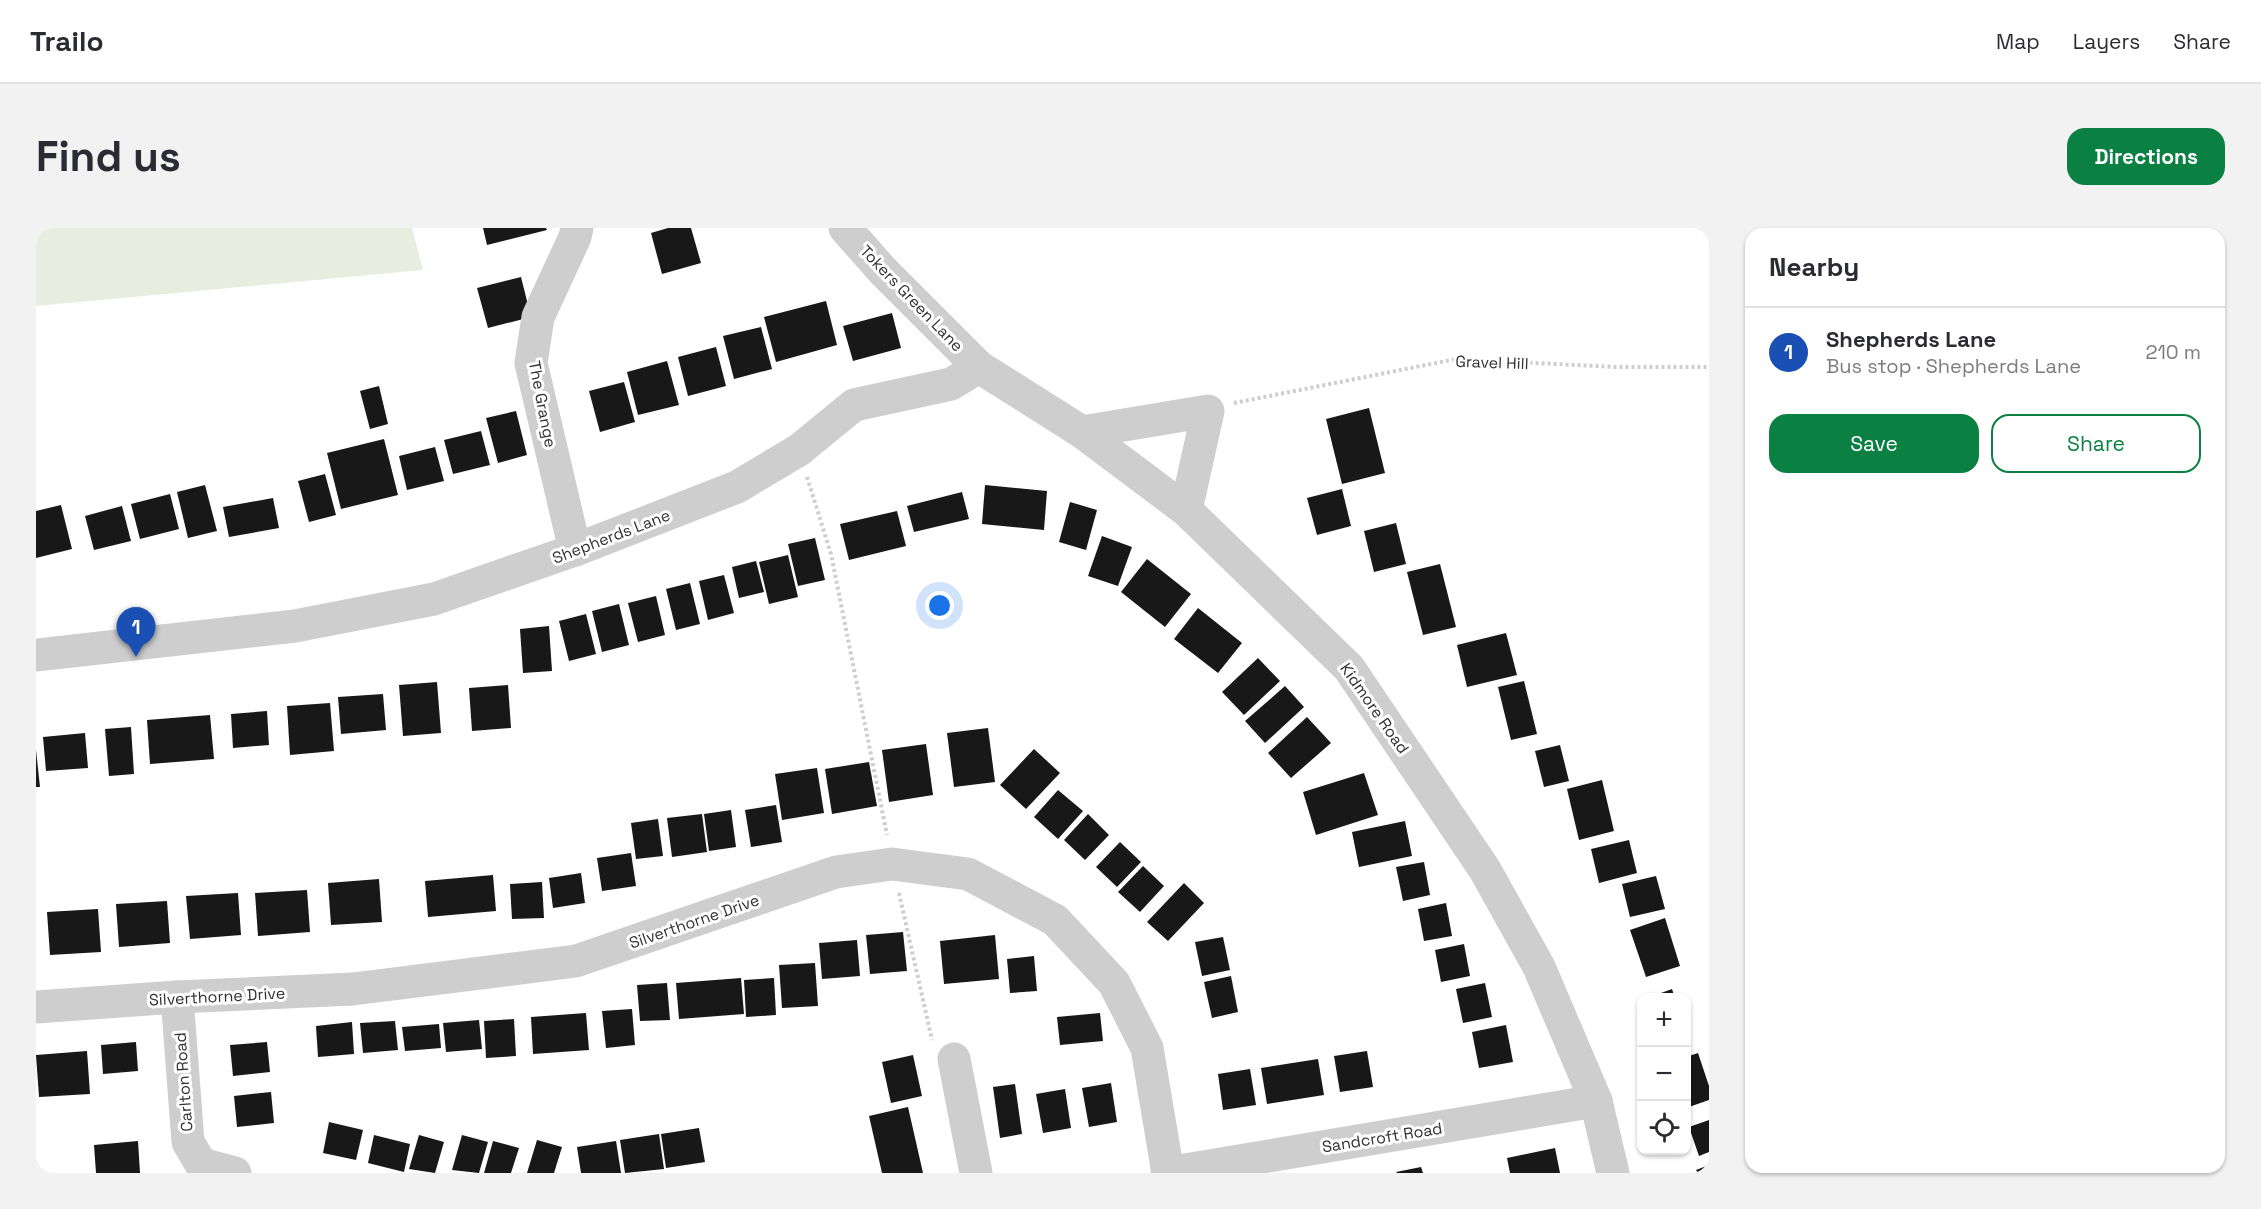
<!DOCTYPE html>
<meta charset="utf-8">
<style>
body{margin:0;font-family:"Space Grotesk",sans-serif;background:#f2f2f3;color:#2b2b33}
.controls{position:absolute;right:18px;bottom:18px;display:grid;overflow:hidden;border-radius:12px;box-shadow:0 2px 4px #0004}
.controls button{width:54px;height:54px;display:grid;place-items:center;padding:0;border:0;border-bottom:2px solid #e1e1e2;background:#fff;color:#2b2b33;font:30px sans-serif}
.you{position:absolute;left:904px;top:378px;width:21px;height:21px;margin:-15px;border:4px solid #fff;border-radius:50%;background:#1a73e8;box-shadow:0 0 0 9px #1a73e833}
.badge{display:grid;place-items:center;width:39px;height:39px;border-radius:50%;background:#0b8043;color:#fff;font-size:20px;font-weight:700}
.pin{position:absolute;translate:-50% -50px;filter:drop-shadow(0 2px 3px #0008)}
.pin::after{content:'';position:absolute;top:32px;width:21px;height:18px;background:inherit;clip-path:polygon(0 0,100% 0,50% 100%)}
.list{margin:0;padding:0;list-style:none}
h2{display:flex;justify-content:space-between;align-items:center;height:78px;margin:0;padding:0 24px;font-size:26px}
h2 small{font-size:20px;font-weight:400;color:#7c7c81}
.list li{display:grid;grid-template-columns:39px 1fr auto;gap:18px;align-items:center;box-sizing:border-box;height:90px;padding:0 24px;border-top:2px solid #e1e1e2}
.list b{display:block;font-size:22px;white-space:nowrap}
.list p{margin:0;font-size:20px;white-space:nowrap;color:#7c7c81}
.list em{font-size:20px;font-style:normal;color:#7c7c81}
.actions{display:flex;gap:12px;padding:18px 24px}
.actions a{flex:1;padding:14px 0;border:2px solid #0b8043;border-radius:18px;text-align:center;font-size:21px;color:#0b8043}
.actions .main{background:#0b8043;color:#fff}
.icon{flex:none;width:33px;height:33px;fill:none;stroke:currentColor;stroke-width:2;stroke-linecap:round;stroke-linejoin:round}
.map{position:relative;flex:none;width:1673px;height:945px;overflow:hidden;border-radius:18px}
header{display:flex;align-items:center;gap:36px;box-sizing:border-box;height:84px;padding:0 30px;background:#fff;border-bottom:2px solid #e1e1e2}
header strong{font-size:28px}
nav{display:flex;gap:33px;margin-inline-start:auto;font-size:21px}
.intro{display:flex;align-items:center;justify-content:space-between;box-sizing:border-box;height:144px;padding:0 36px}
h1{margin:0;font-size:42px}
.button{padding:15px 27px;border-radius:18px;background:#0b8043;color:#fff;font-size:21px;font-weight:700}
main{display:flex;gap:36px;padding:0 36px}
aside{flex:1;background:#fff;border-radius:18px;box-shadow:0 2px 4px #0004}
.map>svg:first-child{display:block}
.green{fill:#e7eddf}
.building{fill:#181818}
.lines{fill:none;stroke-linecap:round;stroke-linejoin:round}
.path{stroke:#cecece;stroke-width:4;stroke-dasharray:3 3;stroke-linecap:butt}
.minor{stroke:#cecece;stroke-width:33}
.labels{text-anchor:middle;stroke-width:6;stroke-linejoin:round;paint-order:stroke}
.street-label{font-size:16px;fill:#313131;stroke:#fff}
</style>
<header>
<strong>Trailo</strong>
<nav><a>Map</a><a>Layers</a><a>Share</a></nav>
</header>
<div class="intro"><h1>Find us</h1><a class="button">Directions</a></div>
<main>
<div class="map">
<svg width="1673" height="945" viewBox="0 0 1673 945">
<rect width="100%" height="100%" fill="#fff"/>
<!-- green -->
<polygon class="green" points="0,0 376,0 387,42 0,78"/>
<!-- building -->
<g class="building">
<polygon points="447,0 510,0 511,2 451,17"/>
<polygon points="632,0 655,0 665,35 626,46 615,5"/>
<polygon points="485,49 495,89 452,100 441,60"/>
<polygon points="790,73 801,117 740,134 728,89"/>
<polygon points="856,85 865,120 817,133 807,98"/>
<polygon points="725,99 736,141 698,151 687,108"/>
<polygon points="680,119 690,158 652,168 642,129"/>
<polygon points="631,133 643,177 602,187 591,144"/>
<polygon points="588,154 599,194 564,204 553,163"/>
<polygon points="343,158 352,196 334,201 324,163"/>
<polygon points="1333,180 1349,245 1306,256 1290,191"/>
<polygon points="480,183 491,227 462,235 450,190"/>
<polygon points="445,203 454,237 417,246 408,212"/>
<polygon points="348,211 362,267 305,281 291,225"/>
<polygon points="399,219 408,253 371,262 363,228"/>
<polygon points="289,246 300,287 273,294 262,253"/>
<polygon points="169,257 181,303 152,310 141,264"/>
<polygon points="949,257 1011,263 1008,302 946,296"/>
<polygon points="1306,261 1315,298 1281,307 1271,270"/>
<polygon points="926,264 933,291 878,304 871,278"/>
<polygon points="134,266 143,301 104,311 95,276"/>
<polygon points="237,270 243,300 193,309 187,279"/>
<polygon points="1034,274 1061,282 1050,322 1023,314"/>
<polygon points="25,277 36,321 0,330 0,283"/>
<polygon points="86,278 95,313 58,322 49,288"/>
<polygon points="861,283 870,318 813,332 804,296"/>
<polygon points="1360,295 1370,336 1338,344 1328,303"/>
<polygon points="1066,308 1096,319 1082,358 1052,348"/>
<polygon points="779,310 789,352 762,358 752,316"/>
<polygon points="752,327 762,369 733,376 723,334"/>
<polygon points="1111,331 1155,366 1129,399 1085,364"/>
<polygon points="720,333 728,364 703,370 696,339"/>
<polygon points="1404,336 1420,399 1387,407 1371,344"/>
<polygon points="688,347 698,385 672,392 663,353"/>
<polygon points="654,355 664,396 640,402 630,361"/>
<polygon points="620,368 629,407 602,414 592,375"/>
<polygon points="583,376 593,417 566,424 556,383"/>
<polygon points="1162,380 1206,415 1182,445 1138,411"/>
<polygon points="550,386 560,426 533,433 523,393"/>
<polygon points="513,398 516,443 487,445 484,401"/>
<polygon points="1470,405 1481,447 1431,459 1421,417"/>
<polygon points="1222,430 1244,453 1208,487 1186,464"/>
<polygon points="1488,453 1501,506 1475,512 1462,459"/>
<polygon points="401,454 405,505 367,508 363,457"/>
<polygon points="472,457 475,500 436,503 433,460"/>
<polygon points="1249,458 1268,479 1229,515 1209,493"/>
<polygon points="347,466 350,502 305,506 302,469"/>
<polygon points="294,475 298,523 254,527 251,478"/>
<polygon points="231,483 233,517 197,520 195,486"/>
<polygon points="174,487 178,531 114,536 111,492"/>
<polygon points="1271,489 1295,515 1255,550 1232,525"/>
<polygon points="95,499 98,546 73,548 69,501"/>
<polygon points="952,500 959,554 918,559 911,505"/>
<polygon points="49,505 52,540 10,543 7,509"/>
<polygon points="890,516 897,567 853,574 846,522"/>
<polygon points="1524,517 1533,553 1508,559 1499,523"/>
<polygon points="998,521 1024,545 990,581 964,557"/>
<polygon points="0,522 4,559 0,559"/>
<polygon points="833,534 841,578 796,586 789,541"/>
<polygon points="781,540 788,585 746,592 739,546"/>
<polygon points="1328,545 1342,587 1280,607 1267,564"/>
<polygon points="1566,552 1578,603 1543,612 1531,561"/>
<polygon points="1022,562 1047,583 1022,611 998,589"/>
<polygon points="740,577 746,614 715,619 709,582"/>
<polygon points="695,582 700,619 673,623 668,586"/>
<polygon points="666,586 671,624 636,629 631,590"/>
<polygon points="1052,586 1073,607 1049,632 1028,612"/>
<polygon points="622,591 627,628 600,631 595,595"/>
<polygon points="1369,593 1376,628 1323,639 1316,604"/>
<polygon points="1593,612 1601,645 1563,655 1555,621"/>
<polygon points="1084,614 1105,634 1081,659 1060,639"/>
<polygon points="595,625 600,658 566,663 561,630"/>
<polygon points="1388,634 1394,667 1367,673 1360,639"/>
<polygon points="1107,638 1128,658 1104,684 1082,664"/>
<polygon points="545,645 549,675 517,680 513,650"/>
<polygon points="457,647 460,683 392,689 389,653"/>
<polygon points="1620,648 1629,681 1594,689 1586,656"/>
<polygon points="343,651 346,694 295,697 292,655"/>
<polygon points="506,654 508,690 476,691 474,656"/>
<polygon points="1148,655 1168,675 1132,713 1111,694"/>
<polygon points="271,662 274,704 222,708 219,665"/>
<polygon points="202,665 205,707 154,711 150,668"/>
<polygon points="131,673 134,715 83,719 80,676"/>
<polygon points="1410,675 1416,708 1388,713 1382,681"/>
<polygon points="62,681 65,724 14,727 11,684"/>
<polygon points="1629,690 1644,738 1610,749 1594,702"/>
<polygon points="867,704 871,743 834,746 830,707"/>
<polygon points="959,707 963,751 908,756 904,713"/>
<polygon points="1187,709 1194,742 1166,748 1159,714"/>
<polygon points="821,712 824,748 786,751 783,715"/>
<polygon points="1428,716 1434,748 1405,754 1399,722"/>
<polygon points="998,728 1001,763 974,765 971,731"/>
<polygon points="779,735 782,778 746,780 743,737"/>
<polygon points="1195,748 1202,784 1176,790 1168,754"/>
<polygon points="705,750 708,786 643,791 640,755"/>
<polygon points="738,750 740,787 710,789 708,752"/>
<polygon points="631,755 634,792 604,793 601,757"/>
<polygon points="1449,755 1456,789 1427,795 1420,761"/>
<polygon points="1636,761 1639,770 1614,770 1614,769"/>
<polygon points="596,781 599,817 570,820 566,783"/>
<polygon points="550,785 553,822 497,826 495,789"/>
<polygon points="1064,785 1067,813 1024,817 1021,789"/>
<polygon points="478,791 480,828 450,830 448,793"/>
<polygon points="443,792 446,821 410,824 407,795"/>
<polygon points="359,793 362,822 327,825 324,795"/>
<polygon points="316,794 318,826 282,829 280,798"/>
<polygon points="403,796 405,820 369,823 366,799"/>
<polygon points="1470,797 1477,834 1443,840 1436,804"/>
<polygon points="100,814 102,843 67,846 65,817"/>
<polygon points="231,814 234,844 197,848 194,817"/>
<polygon points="51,823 54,866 3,869 0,827"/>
<polygon points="1331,823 1337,859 1304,864 1298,828"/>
<polygon points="1662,825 1673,858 1673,872 1650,880 1650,829"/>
<polygon points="877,827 886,868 855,875 846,834"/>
<polygon points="1282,831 1288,867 1231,876 1225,840"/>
<polygon points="1214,841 1220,877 1187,882 1182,846"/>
<polygon points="1075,855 1081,894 1053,899 1046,860"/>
<polygon points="979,856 986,906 964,910 957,859"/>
<polygon points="1029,861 1035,900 1007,905 1000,866"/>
<polygon points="235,864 238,895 201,899 198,868"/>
<polygon points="872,879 887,945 846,945 833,888"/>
<polygon points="1673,892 1673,924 1663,928 1653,899"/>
<polygon points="293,894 327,902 320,932 287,925"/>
<polygon points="663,900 669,934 630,940 625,906"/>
<polygon points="623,906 628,941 589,945 584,912"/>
<polygon points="338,907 374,916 368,944 332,935"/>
<polygon points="383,907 408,914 399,945 373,941"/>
<polygon points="426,907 452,914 443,945 416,942"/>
<polygon points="501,912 526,919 518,945 491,945"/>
<polygon points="102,913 104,945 60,945 58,917"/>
<polygon points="457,913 483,920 475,945 448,945"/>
<polygon points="580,913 585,945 545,945 541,919"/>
<polygon points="1519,920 1524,945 1474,945 1471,930"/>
<polygon points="1673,937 1673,945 1662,945 1660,942"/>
<polygon points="1385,939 1387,945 1361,945 1360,944"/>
</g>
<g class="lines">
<!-- path -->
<g class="path">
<polyline points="1198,175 1420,131 1579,139 1673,139"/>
<polyline points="771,249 795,326 851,607"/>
<polyline points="863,665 896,812"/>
</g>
<!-- minor -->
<g class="minor">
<polyline points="809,0 847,43 943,139 1046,204 1150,282 1313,440 1449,642 1503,739 1560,873 1577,945"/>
<polyline points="1046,204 1172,183 1150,282"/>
<polyline points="539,322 495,135 502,89 539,9 541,0"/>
<polyline points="0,427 259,398 398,371 539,322 701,259 763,222 818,177 915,156 943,139"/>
<polyline points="141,769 152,914 165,936 199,945"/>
<polyline points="0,779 141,769 317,761 540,733 800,644 856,636 932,646 1019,692 1078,755 1111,820 1132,945"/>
<polyline points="918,831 940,945"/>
<polyline points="1131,945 1560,873"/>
</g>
</g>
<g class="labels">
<!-- street labels -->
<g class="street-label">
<text transform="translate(876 70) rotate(46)" y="6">Tokers Green Lane</text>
<text transform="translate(1456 134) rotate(2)" y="6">Gravel Hill</text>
<text transform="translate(507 176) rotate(79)" y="6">The Grange</text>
<text transform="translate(575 308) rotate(-21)" y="6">Shepherds Lane</text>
<text transform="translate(1339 480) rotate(55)" y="6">Kidmore Road</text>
<text transform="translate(658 693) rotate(-19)" y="6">Silverthorne Drive</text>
<text transform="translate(181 768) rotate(-3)" y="6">Silverthorne Drive</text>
<text transform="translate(147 854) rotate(-94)" y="6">Carlton Road</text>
<text transform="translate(1346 909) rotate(-9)" y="6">Sandcroft Road</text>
</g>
</g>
</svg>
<div class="controls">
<button>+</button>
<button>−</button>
<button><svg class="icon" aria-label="locate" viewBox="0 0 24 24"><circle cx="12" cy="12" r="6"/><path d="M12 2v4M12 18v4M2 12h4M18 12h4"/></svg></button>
</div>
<div class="you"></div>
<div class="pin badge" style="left:100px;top:429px;background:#1a4fb4">1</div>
</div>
<aside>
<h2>Nearby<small></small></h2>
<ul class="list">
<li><span class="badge" style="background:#1a4fb4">1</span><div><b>Shepherds Lane</b><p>Bus stop · Shepherds Lane</p></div><em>210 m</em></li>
</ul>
<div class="actions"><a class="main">Save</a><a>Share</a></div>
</aside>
</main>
